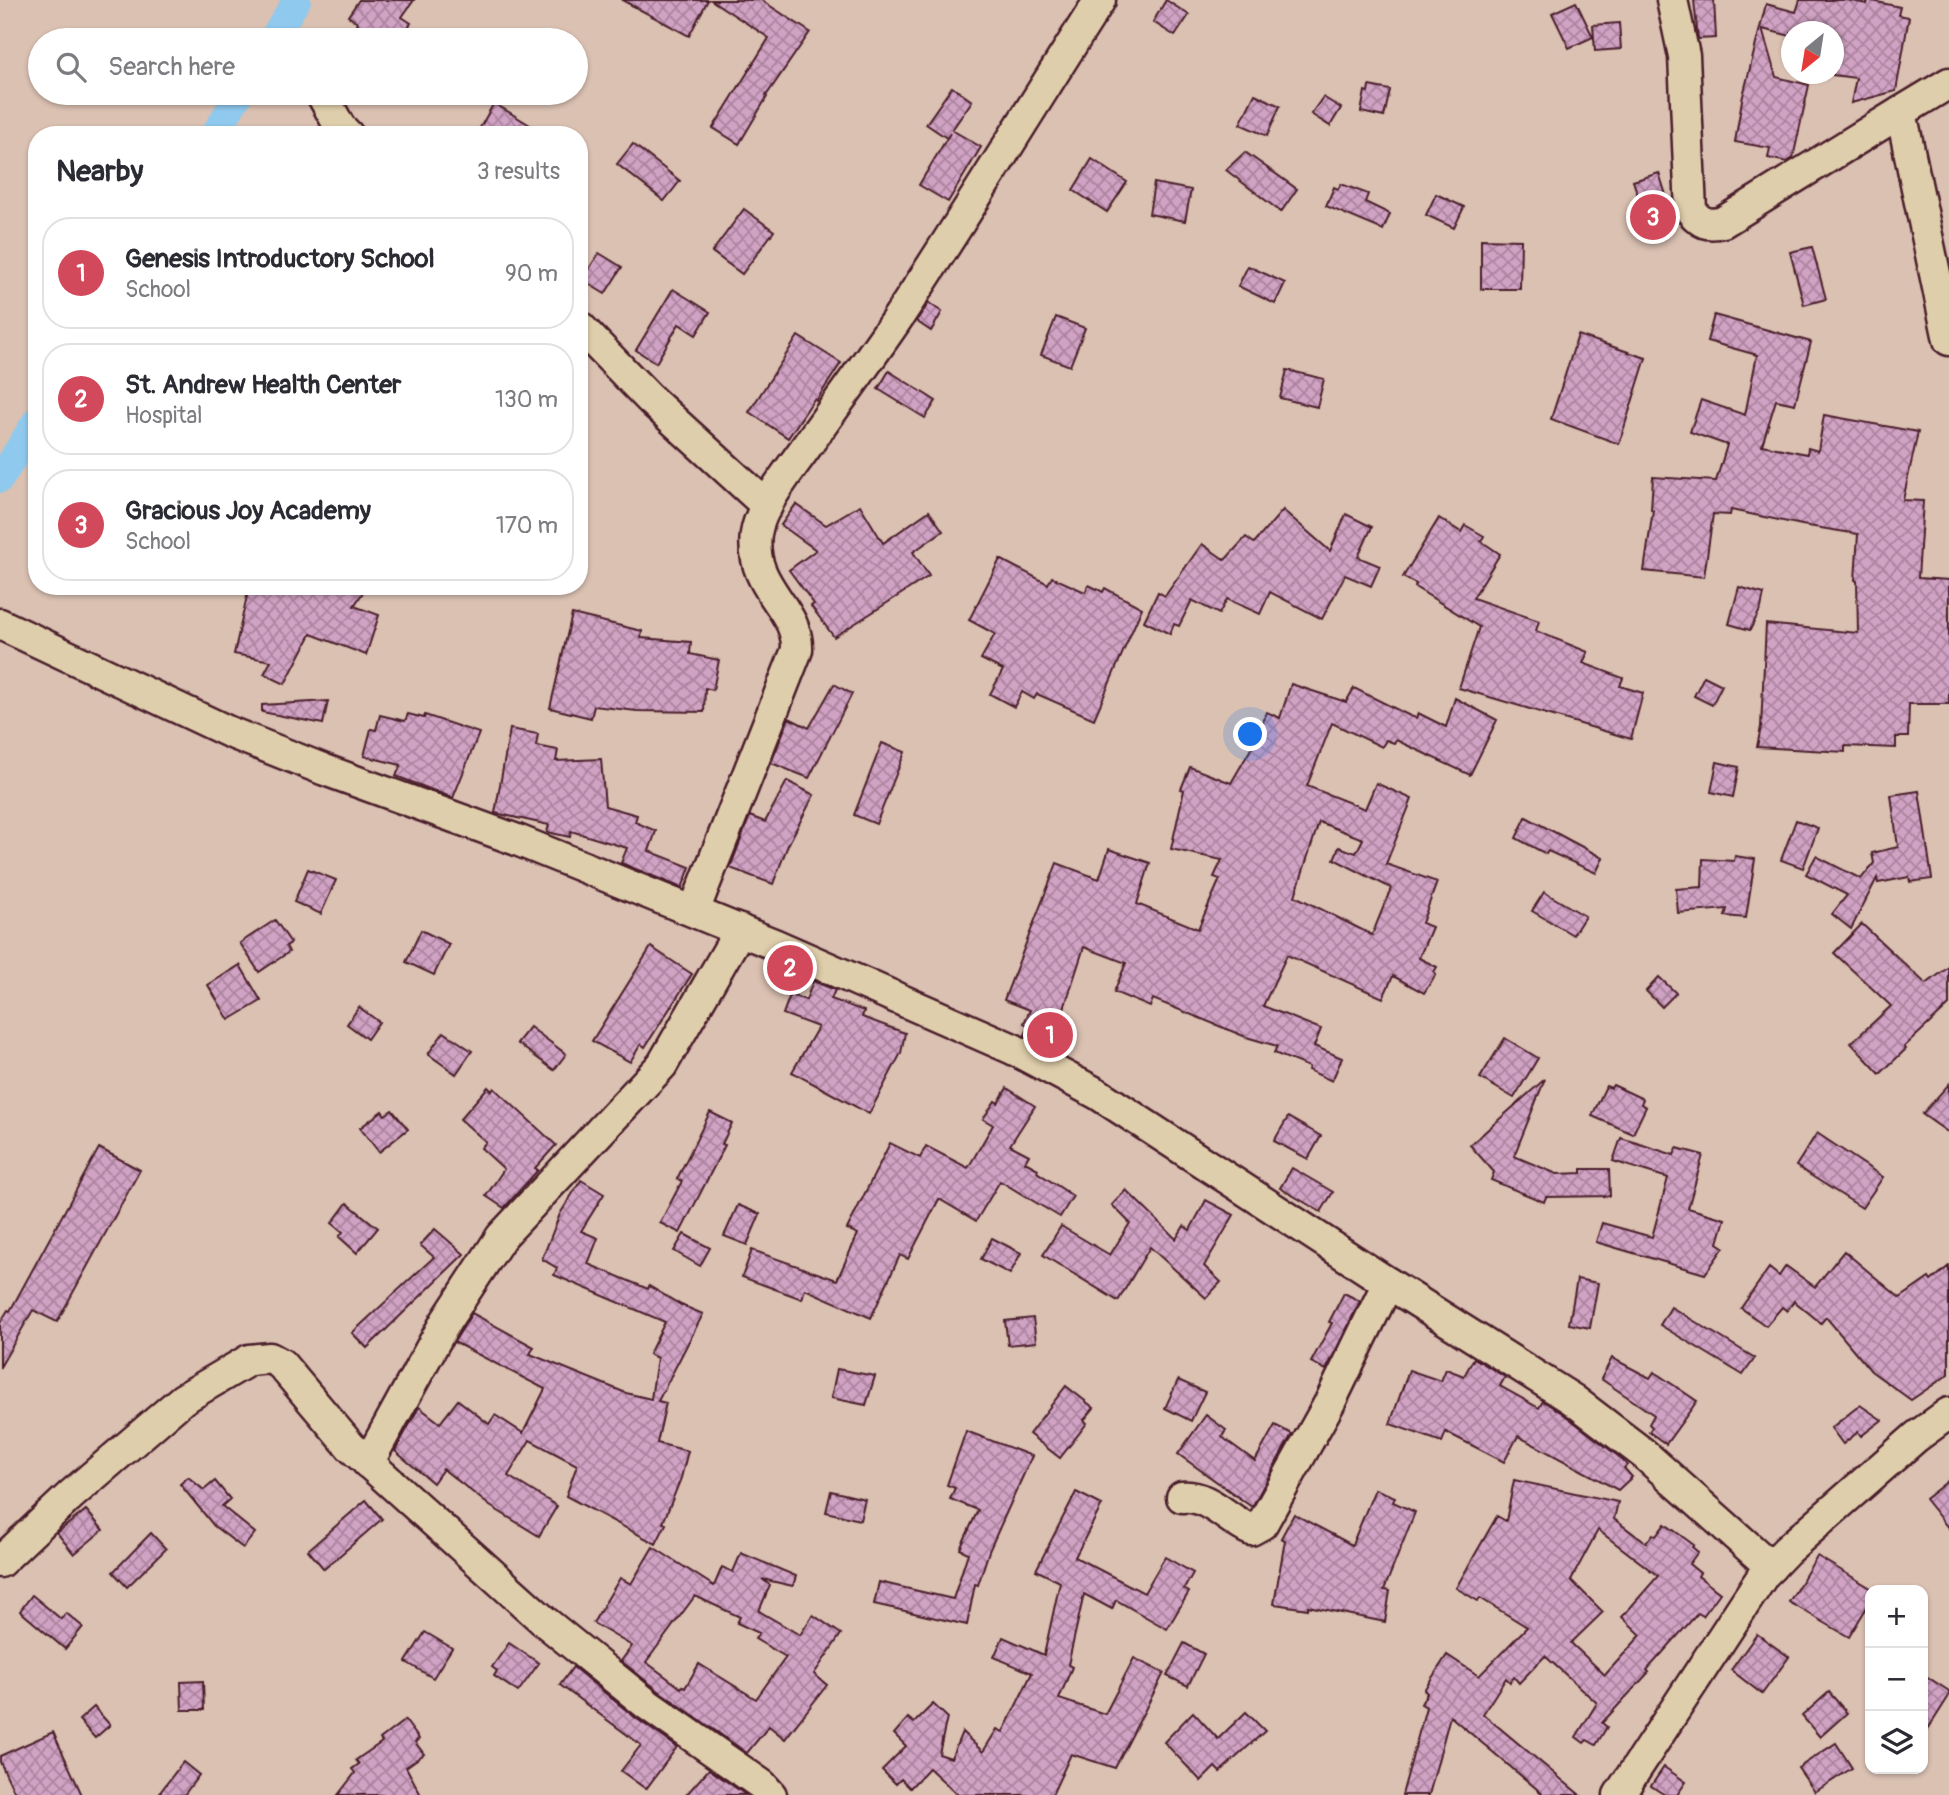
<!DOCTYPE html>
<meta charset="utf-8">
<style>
body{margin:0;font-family:Pangolin,sans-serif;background:#f7f7f7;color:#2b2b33}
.controls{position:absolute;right:21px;bottom:21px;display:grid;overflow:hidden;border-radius:14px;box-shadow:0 2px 5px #0004}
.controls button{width:63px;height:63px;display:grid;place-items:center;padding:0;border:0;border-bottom:2px solid #e1e1e2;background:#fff;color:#2b2b33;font:35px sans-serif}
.compass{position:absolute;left:1781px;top:21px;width:63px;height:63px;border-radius:50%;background:#fff;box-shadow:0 2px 5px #0004;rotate:210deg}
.you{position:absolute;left:1251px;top:735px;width:24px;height:24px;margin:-18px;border:5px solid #fff;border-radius:50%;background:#1a73e8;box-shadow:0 0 0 10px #1a73e833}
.badge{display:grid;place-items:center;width:46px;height:46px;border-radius:50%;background:#d1495b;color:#fff;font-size:23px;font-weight:700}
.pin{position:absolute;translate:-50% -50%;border:4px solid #fff;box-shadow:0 2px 7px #0006}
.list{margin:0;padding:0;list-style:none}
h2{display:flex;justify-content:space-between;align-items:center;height:91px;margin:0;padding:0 28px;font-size:30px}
h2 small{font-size:23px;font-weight:400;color:#7c7c81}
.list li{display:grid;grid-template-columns:46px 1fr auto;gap:21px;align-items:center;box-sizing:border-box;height:112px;margin:0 14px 14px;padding:0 14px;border:2px solid #e1e1e2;border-radius:28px}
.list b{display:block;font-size:26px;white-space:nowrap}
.list p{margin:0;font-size:23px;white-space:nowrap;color:#7c7c81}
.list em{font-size:23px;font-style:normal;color:#7c7c81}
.icon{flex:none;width:38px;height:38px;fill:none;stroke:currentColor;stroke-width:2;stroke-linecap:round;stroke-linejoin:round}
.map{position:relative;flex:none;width:1949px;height:1795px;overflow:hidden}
.search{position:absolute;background:#fff;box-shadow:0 2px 5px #0004;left:28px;top:28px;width:560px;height:77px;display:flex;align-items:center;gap:18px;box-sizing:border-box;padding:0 24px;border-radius:38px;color:#7c7c81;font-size:26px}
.panel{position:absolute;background:#fff;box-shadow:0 2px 5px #0004;left:28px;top:126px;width:560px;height:469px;border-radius:28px}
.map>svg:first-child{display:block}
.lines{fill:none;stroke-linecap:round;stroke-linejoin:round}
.canal{stroke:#8fc9ee;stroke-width:28}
.building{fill:url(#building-cross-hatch);stroke:#4a1f2b;stroke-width:2;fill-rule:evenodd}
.minor-casing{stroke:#4a1f2b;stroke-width:35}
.minor{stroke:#dfceab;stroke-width:30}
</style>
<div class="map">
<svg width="1949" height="1795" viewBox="0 0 1949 1795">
<defs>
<pattern id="building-cross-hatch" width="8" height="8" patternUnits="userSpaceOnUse" patternTransform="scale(1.75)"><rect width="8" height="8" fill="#d0a2c3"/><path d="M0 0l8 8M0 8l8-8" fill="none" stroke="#ab839f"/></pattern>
</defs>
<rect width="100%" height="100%" fill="#dac1b2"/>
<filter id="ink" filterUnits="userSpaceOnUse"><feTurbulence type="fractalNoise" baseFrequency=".0143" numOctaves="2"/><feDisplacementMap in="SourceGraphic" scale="14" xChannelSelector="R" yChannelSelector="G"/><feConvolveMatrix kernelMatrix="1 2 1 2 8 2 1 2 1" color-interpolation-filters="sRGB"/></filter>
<g filter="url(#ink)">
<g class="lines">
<!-- canal -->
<g class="canal">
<polyline points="272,40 297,0"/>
<polyline points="214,135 240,93"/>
<polyline points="0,479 37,420"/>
</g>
</g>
<!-- building -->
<g class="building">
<polygon points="359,0 414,0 402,17 411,23 399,40 367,40 353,31 358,23 348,16"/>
<polygon points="622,0 708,0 689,36"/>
<polygon points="711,0 761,0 810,32 766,96 767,97 739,144 713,128 769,38"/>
<polygon points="1166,0 1189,15 1175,36 1153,22"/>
<polygon points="1694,0 1714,0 1716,38 1698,39"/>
<polygon points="1800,0 1847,0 1867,4 1868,0 1900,7 1898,15 1909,17 1896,91 1851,103 1856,78 1833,75 1833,32 1791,32 1791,36 1762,29 1776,77 1809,85 1793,158 1787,162 1768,158 1770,148 1735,142 1742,100 1766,4 1796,12"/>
<polygon points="1576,2 1593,37 1569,48 1552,13"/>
<polygon points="1619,23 1621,49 1595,51 1593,25"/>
<polygon points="1369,86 1390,90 1384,117 1361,112 1365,91 1368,92"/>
<polygon points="952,87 972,101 952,130 981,147 948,202 919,185 950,133 947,138 926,124"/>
<polygon points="1255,94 1280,106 1267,136 1240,124"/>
<polygon points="1323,97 1341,108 1330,126 1311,114"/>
<polygon points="494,103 546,135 476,135"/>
<polygon points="633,144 680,181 664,201 617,164"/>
<polygon points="1245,152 1297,189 1281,212 1226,170"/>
<polygon points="1092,159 1127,182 1107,212 1073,190"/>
<polygon points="1659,173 1674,220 1649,228 1633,181"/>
<polygon points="1154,183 1191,190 1185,221 1149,214"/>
<polygon points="1341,184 1368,194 1365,202 1390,214 1383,230 1326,206 1334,187 1338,189"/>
<polygon points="1436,194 1464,207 1454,228 1426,215"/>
<polygon points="744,209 774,231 742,274 712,252"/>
<polygon points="1481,239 1521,240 1520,289 1481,289"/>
<polygon points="1812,247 1826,299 1804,305 1790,252"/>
<polygon points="599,253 622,267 605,294 582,280"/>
<polygon points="1248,266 1285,283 1275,304 1238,286"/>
<polygon points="673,289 710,312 696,335 679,324 656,363 636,350"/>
<polygon points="929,303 942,312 931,331 916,321"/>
<polygon points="1714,315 1811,342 1795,404 1776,400 1762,445 1807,454 1808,448 1818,451 1824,415 1918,432 1903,500 1923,501 1918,578 1949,580 1949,704 1909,704 1908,737 1896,737 1896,748 1845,746 1845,752 1757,747 1761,727 1766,624 1858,633 1857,581 1855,580 1858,534 1802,525 1731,510 1730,515 1713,514 1704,577 1644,571 1653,510 1651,510 1653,477 1716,481 1727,445 1690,432 1701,400 1745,415 1757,355 1707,341"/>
<polygon points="1056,317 1085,328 1070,366 1041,355"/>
<polygon points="1578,335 1646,358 1619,444 1551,419"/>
<polygon points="798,336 841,363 816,401 814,399 788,438 749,412"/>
<polygon points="1287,370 1324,379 1317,407 1280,398"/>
<polygon points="889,371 936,401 925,418 878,389"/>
<polygon points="796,504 826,525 860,505 883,543 929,511 943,531 913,552 929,576 834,637 811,606 814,604 789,570 816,550 781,525"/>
<polygon points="1283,510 1330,551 1346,514 1372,527 1358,557 1380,566 1371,586 1345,575 1322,619 1270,592 1260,614 1227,599 1219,614 1192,600 1179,626 1174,624 1170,634 1144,621 1158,592 1165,596 1202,544 1225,560 1246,537 1254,543"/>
<polygon points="1439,518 1461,532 1465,525 1484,536 1481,541 1500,554 1473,598 1539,621 1536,631 1588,652 1583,663 1623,678 1620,686 1643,693 1631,739 1459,688 1479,627 1415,587 1416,584 1403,577"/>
<polygon points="1000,559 1048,584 1052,577 1085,592 1089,585 1103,592 1105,588 1142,608 1094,719 1037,694 1034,699 1022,692 1014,707 990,694 1003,670 981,659 995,634 969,620"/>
<polygon points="252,586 367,586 354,606 379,615 366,655 311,634 285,684 264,674 271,661 234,654 247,596"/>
<polygon points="1739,587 1764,594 1761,608 1750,630 1729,624"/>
<polygon points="572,614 642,631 641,638 691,642 690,654 719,660 713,690 705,688 704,712 637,711 594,706 591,718 550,708"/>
<polygon points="1704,676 1722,685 1712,705 1694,696"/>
<polygon points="834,684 852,694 809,778 771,763 789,718 809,728"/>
<path d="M1291,684L1346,702L1354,688L1410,716L1416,718L1418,713L1446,727L1455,698L1497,720L1470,775L1396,740L1394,743L1386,740L1382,747L1332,723L1307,786L1365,809L1376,783L1412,799L1386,864L1437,882L1422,923L1432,927L1419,958L1437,967L1434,972L1436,974L1424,993L1393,976L1383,998L1287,955L1263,1006L1321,1029L1314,1046L1342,1058L1332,1081L1308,1070L1309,1067L1274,1053L1277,1046L1246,1037L1153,999L1150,1007L1114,992L1126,963L1084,947L1060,1021L1048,1048L1025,1035L1029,1026L1024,1023L1030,1010L1004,1000L1057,863L1099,879L1109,849L1150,863L1137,904L1198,929L1220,879L1214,877L1222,860L1171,849L1184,790L1181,789L1190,767L1231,783L1255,742L1267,712L1280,718ZM1319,822L1363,839L1356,853L1339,847L1334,859L1391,888L1372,935L1295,896Z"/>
<polygon points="328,701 323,724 262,712 262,705"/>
<polygon points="408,714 424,718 425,715 479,733 453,798 396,776 401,765 364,756 371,729 376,730 380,715 405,721"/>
<polygon points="510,729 538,734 536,746 558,750 556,761 601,759 605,806 637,815 635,822 656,831 649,851 690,867 682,888 621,863 627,848 571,831 570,837 547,832 549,825 495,813"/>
<polygon points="882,743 905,752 876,824 854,815"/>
<polygon points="1717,762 1739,767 1733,797 1711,792"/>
<polygon points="787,781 814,795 788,845 773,884 730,868 750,816 765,822"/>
<polygon points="1919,791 1932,879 1910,882 1909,877 1878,883 1877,878 1851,929 1832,914 1847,895 1806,874 1816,856 1861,879 1874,863 1872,853 1898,847 1891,795"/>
<polygon points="1526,817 1603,858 1596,873 1548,851 1546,854 1516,838"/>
<polygon points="1796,820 1818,828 1803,868 1781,860"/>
<polygon points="1735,856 1755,859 1746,918 1725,916 1727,909 1678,913 1676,889 1702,887 1703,859 1734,861"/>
<polygon points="308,869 336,880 321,914 294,902"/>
<polygon points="1544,892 1585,916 1573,935 1532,911"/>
<polygon points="275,920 291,943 286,946 289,952 259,972 240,943"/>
<polygon points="1862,924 1926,984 1949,967 1949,1005 1904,1047 1906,1049 1880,1074 1851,1043 1891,1006 1834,953"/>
<polygon points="421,930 449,944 434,975 406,962"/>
<polygon points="651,947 692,974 645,1047 641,1044 630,1062 592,1041"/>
<polygon points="240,965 261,1001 229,1020 208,985"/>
<polygon points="1659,977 1676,993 1662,1007 1646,991"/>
<polygon points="813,981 835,990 831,999 864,1011 862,1017 905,1033 901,1053 869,1114 792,1072 818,1027 783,1014 790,995 806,1000"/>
<polygon points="359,1007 379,1022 367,1039 347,1024"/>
<polygon points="530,1027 566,1054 554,1070 517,1043"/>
<polygon points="444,1032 472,1051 456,1074 428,1054"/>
<polygon points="1505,1038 1538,1058 1514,1098 1480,1078"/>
<polygon points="1545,1079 1514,1156 1557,1174 1582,1173 1582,1169 1609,1169 1610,1196 1546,1197 1544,1202 1491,1180 1494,1172 1470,1145"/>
<polygon points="1949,1084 1949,1133 1922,1114"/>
<polygon points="1613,1085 1643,1099 1641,1104 1646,1107 1633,1134 1592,1116 1606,1086 1611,1088"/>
<polygon points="488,1087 492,1091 494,1088 556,1145 535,1168 538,1170 504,1208 486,1196 504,1169 481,1148 486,1142 460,1119"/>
<polygon points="1007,1088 1035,1106 1010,1145 1029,1155 1025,1162 1038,1169 1037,1172 1073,1196 1060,1217 1000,1181 976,1221 939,1199 908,1259 900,1255 871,1318 805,1289 802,1299 742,1277 752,1250 837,1280 858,1234 847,1229 890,1143 920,1158 926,1146 968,1168 993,1125 983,1119 995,1101 998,1103"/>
<polygon points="392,1110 408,1129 379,1152 360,1128 382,1111 385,1115"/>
<polygon points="710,1112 732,1123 722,1144 725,1145 680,1233 660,1223 682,1181 677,1179"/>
<polygon points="1288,1117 1321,1136 1308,1159 1274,1141"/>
<polygon points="1817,1133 1883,1177 1862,1208 1796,1166"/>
<polygon points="1621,1138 1674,1155 1677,1148 1703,1155 1688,1208 1725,1219 1718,1243 1724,1247 1705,1274 1596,1242 1602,1223 1652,1237 1668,1178 1613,1161"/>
<polygon points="99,1148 140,1170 57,1322 33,1310 0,1367 0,1323 8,1310 10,1311"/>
<polygon points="1292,1168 1333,1192 1321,1212 1280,1188"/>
<polygon points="581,1180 604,1194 581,1231 598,1238 588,1264 648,1289 649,1286 681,1305 703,1314 658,1401 666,1403 657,1443 688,1451 681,1478 663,1523 666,1524 656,1544 566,1496 577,1465 530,1440 508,1476 557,1506 539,1536 490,1506 443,1469 433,1483 395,1451 419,1407 440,1423 458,1400 489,1424 495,1415 523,1433 545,1389 454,1342 472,1313 534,1347 530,1354 626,1393 651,1399 657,1358 649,1354 665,1322 554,1275 557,1268 542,1259 560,1214"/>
<polygon points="1126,1190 1176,1239 1184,1226 1190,1230 1206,1200 1234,1215 1204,1266 1221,1282 1206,1298 1150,1247 1118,1301 1043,1255 1061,1226 1110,1255 1130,1223 1112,1205"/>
<polygon points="347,1203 378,1228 357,1253 339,1237 343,1232 332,1223"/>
<polygon points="738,1205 760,1214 747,1245 724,1236"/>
<polygon points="435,1229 464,1254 367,1348 352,1333 434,1257 420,1245"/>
<polygon points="684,1234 710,1248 700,1266 674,1251"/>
<polygon points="992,1238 1021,1253 1010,1274 981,1259"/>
<polygon points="1844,1251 1900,1298 1929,1278 1931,1281 1949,1266 1949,1374 1911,1400 1871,1371 1826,1317 1821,1323 1794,1301 1787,1311 1782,1307 1766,1326 1741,1308 1769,1268 1779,1276 1786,1266 1815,1287"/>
<polygon points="1577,1279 1598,1283 1590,1328 1569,1324"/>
<polygon points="1344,1293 1360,1301 1326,1370 1311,1362 1332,1323 1329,1322"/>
<polygon points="1671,1307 1755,1358 1743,1375 1660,1325"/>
<polygon points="1033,1318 1036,1342 1008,1345 1005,1321"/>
<polygon points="1474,1358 1505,1377 1500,1386 1539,1408 1543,1401 1562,1413 1618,1456 1627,1465 1624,1468 1632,1477 1618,1490 1518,1436 1504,1462 1446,1432 1442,1442 1390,1424 1409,1370 1441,1381 1446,1369 1464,1376"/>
<polygon points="1612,1358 1650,1378 1654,1372 1697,1401 1666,1444 1649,1432 1652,1427 1649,1424 1654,1415 1601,1379"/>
<polygon points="837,1369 875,1376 866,1405 831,1398"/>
<polygon points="1178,1380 1205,1392 1191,1421 1165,1408"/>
<polygon points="1066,1386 1094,1408 1084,1420 1087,1423 1060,1458 1029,1434"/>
<polygon points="1860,1405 1882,1420 1861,1436 1858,1432 1843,1444 1831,1428"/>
<polygon points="1206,1415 1226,1430 1222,1437 1255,1461 1275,1425 1292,1434 1252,1507 1178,1454"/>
<polygon points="966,1431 1032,1456 989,1551 978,1585 975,1584 967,1625 874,1604 879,1582 953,1599 968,1553 960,1549 978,1510 950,1499 955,1488 947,1485"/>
<polygon points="188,1477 204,1490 215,1481 230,1499 222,1506 255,1533 243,1548 214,1526 180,1484"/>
<path d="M1514,1480L1618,1502L1614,1519L1646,1543L1653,1534L1656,1536L1665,1524L1694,1545L1692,1547L1698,1552L1689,1564L1700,1573L1698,1576L1720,1593L1703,1616L1698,1613L1647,1670L1649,1672L1602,1723L1607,1727L1596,1745L1587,1740L1584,1743L1576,1737L1597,1703L1545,1656L1519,1683L1514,1677L1510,1682L1506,1678L1483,1714L1580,1795H1544L1450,1716L1429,1795H1402L1426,1707L1421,1704L1427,1693L1424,1690L1447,1655L1479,1676L1527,1627L1480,1598L1478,1601L1456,1588L1497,1516L1506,1521ZM1598,1530L1658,1576L1622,1617L1641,1635L1605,1675L1571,1643L1603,1612L1571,1580Z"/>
<polygon points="1949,1480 1949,1529 1925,1499"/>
<polygon points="1375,1489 1395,1497 1393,1502 1415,1512 1384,1590 1390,1591 1385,1622 1308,1606 1308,1609 1274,1604 1285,1540 1281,1538 1294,1514 1352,1545"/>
<polygon points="831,1491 865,1499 860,1520 826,1512"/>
<polygon points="1076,1492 1102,1505 1075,1557 1144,1593 1165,1557 1193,1573 1184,1589 1189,1592 1167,1629 1116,1600 1112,1609 1084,1594 1068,1665 1072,1667 1059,1699 1105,1714 1134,1658 1164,1673 1115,1768 1071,1754 1052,1795 958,1795 929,1768 910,1788 901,1779 896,1784 882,1770 906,1746 894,1734 908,1718 914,1723 933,1704 947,1717 939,1754 951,1758 962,1732 983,1752 997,1729 1003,1732 1032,1673 994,1657 1003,1637 1044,1655 1060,1582 1036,1570"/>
<polygon points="366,1500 382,1519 324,1569 308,1550"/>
<polygon points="86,1510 103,1530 74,1554 57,1533"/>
<polygon points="151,1533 166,1549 127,1587 113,1572"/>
<path d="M653,1547L714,1586L722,1567L733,1572L741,1553L796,1576L793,1586L762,1579L770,1585L759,1611L800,1635L813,1615L841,1634L814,1674L827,1685L785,1739L769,1726L747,1753L659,1691L621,1661L632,1646L593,1623L620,1578L631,1584ZM695,1596L740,1617L737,1623L759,1633L755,1639L786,1657L756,1699L699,1664L685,1688L682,1686L681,1688L646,1662Z"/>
<polygon points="1817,1556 1874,1590 1870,1590 1870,1602 1849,1637 1789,1602"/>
<polygon points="32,1595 61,1619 66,1613 83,1627 65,1649 20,1611"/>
<polygon points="425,1632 452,1648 433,1678 406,1662"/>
<polygon points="1757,1634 1789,1657 1762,1694 1731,1670"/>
<polygon points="509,1643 539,1663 518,1692 494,1676 497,1671 492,1667"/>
<polygon points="1184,1643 1204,1654 1188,1686 1167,1676"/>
<polygon points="573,1667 637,1719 677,1747 646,1789 621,1771 641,1745 560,1685"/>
<polygon points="1923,1674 1949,1691 1949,1696 1923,1737"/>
<polygon points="203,1681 204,1710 182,1710 181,1682"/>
<polygon points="1829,1692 1847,1713 1820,1737 1802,1716"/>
<polygon points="94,1707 110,1725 95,1738 79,1720"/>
<polygon points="1193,1712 1218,1739 1246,1712 1265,1731 1220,1772 1215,1767 1201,1781 1164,1742"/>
<polygon points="405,1720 419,1739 415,1742 424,1754 406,1767 421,1795 338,1795 355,1773 352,1769 359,1764 356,1760 382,1742 380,1739"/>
<polygon points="53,1732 82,1795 16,1795 0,1762 0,1756"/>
<polygon points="1836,1743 1852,1768 1815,1792 1798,1768"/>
<polygon points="183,1762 199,1775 184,1795 158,1795"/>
<polygon points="1664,1767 1686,1782 1677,1795 1665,1795 1651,1786"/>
<polygon points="709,1769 746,1795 686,1795"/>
</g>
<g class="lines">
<!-- minor casing -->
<g class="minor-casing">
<g id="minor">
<path d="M1672,0L1684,56L1691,211C1701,223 1707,226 1723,222L1901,112"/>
<polyline points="1949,83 1901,112 1949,340"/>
<polyline points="321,93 340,127 348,135"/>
<polyline points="579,326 651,400 767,506"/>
<polyline points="0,624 229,732 325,770 517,840 776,945 1013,1049 1098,1094 1388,1283 1572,1399 1644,1454 1771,1567"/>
<path d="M694,911L797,650C799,607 749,588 756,534C760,506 790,470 806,447C836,405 866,364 895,322C966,216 1031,107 1100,0"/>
<polyline points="368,1463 446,1321 501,1237 662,1065 740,930"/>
<path d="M1182,1497C1208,1494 1228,1520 1251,1530L1262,1524L1330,1402L1388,1283"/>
<polyline points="0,1562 71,1495 183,1399 249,1360 270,1358 281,1364 351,1447 544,1621 648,1705 762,1785 771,1795"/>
<polyline points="1619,1795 1764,1574 1787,1550 1916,1437 1949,1413"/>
</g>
</g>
<!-- minor -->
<use href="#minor" class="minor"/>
</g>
</g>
</svg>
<div class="controls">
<button>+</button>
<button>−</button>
<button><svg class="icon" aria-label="layers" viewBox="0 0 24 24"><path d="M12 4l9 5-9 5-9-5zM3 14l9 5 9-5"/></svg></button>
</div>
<svg class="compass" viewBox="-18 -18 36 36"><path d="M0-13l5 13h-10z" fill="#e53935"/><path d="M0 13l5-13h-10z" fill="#7c7c81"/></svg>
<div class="you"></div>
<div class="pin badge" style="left:1050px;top:1035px">1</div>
<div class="pin badge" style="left:790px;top:968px">2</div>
<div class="pin badge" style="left:1653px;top:217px">3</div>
<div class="search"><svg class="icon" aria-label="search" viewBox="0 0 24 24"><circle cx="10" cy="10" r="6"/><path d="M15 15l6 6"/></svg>Search here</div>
<section class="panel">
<h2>Nearby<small>3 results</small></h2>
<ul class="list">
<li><span class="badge">1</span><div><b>Genesis Introductory School</b><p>School</p></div><em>90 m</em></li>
<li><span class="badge">2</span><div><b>St. Andrew Health Center</b><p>Hospital</p></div><em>130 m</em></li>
<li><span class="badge">3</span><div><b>Gracious Joy Academy</b><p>School</p></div><em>170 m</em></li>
</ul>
</section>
</div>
